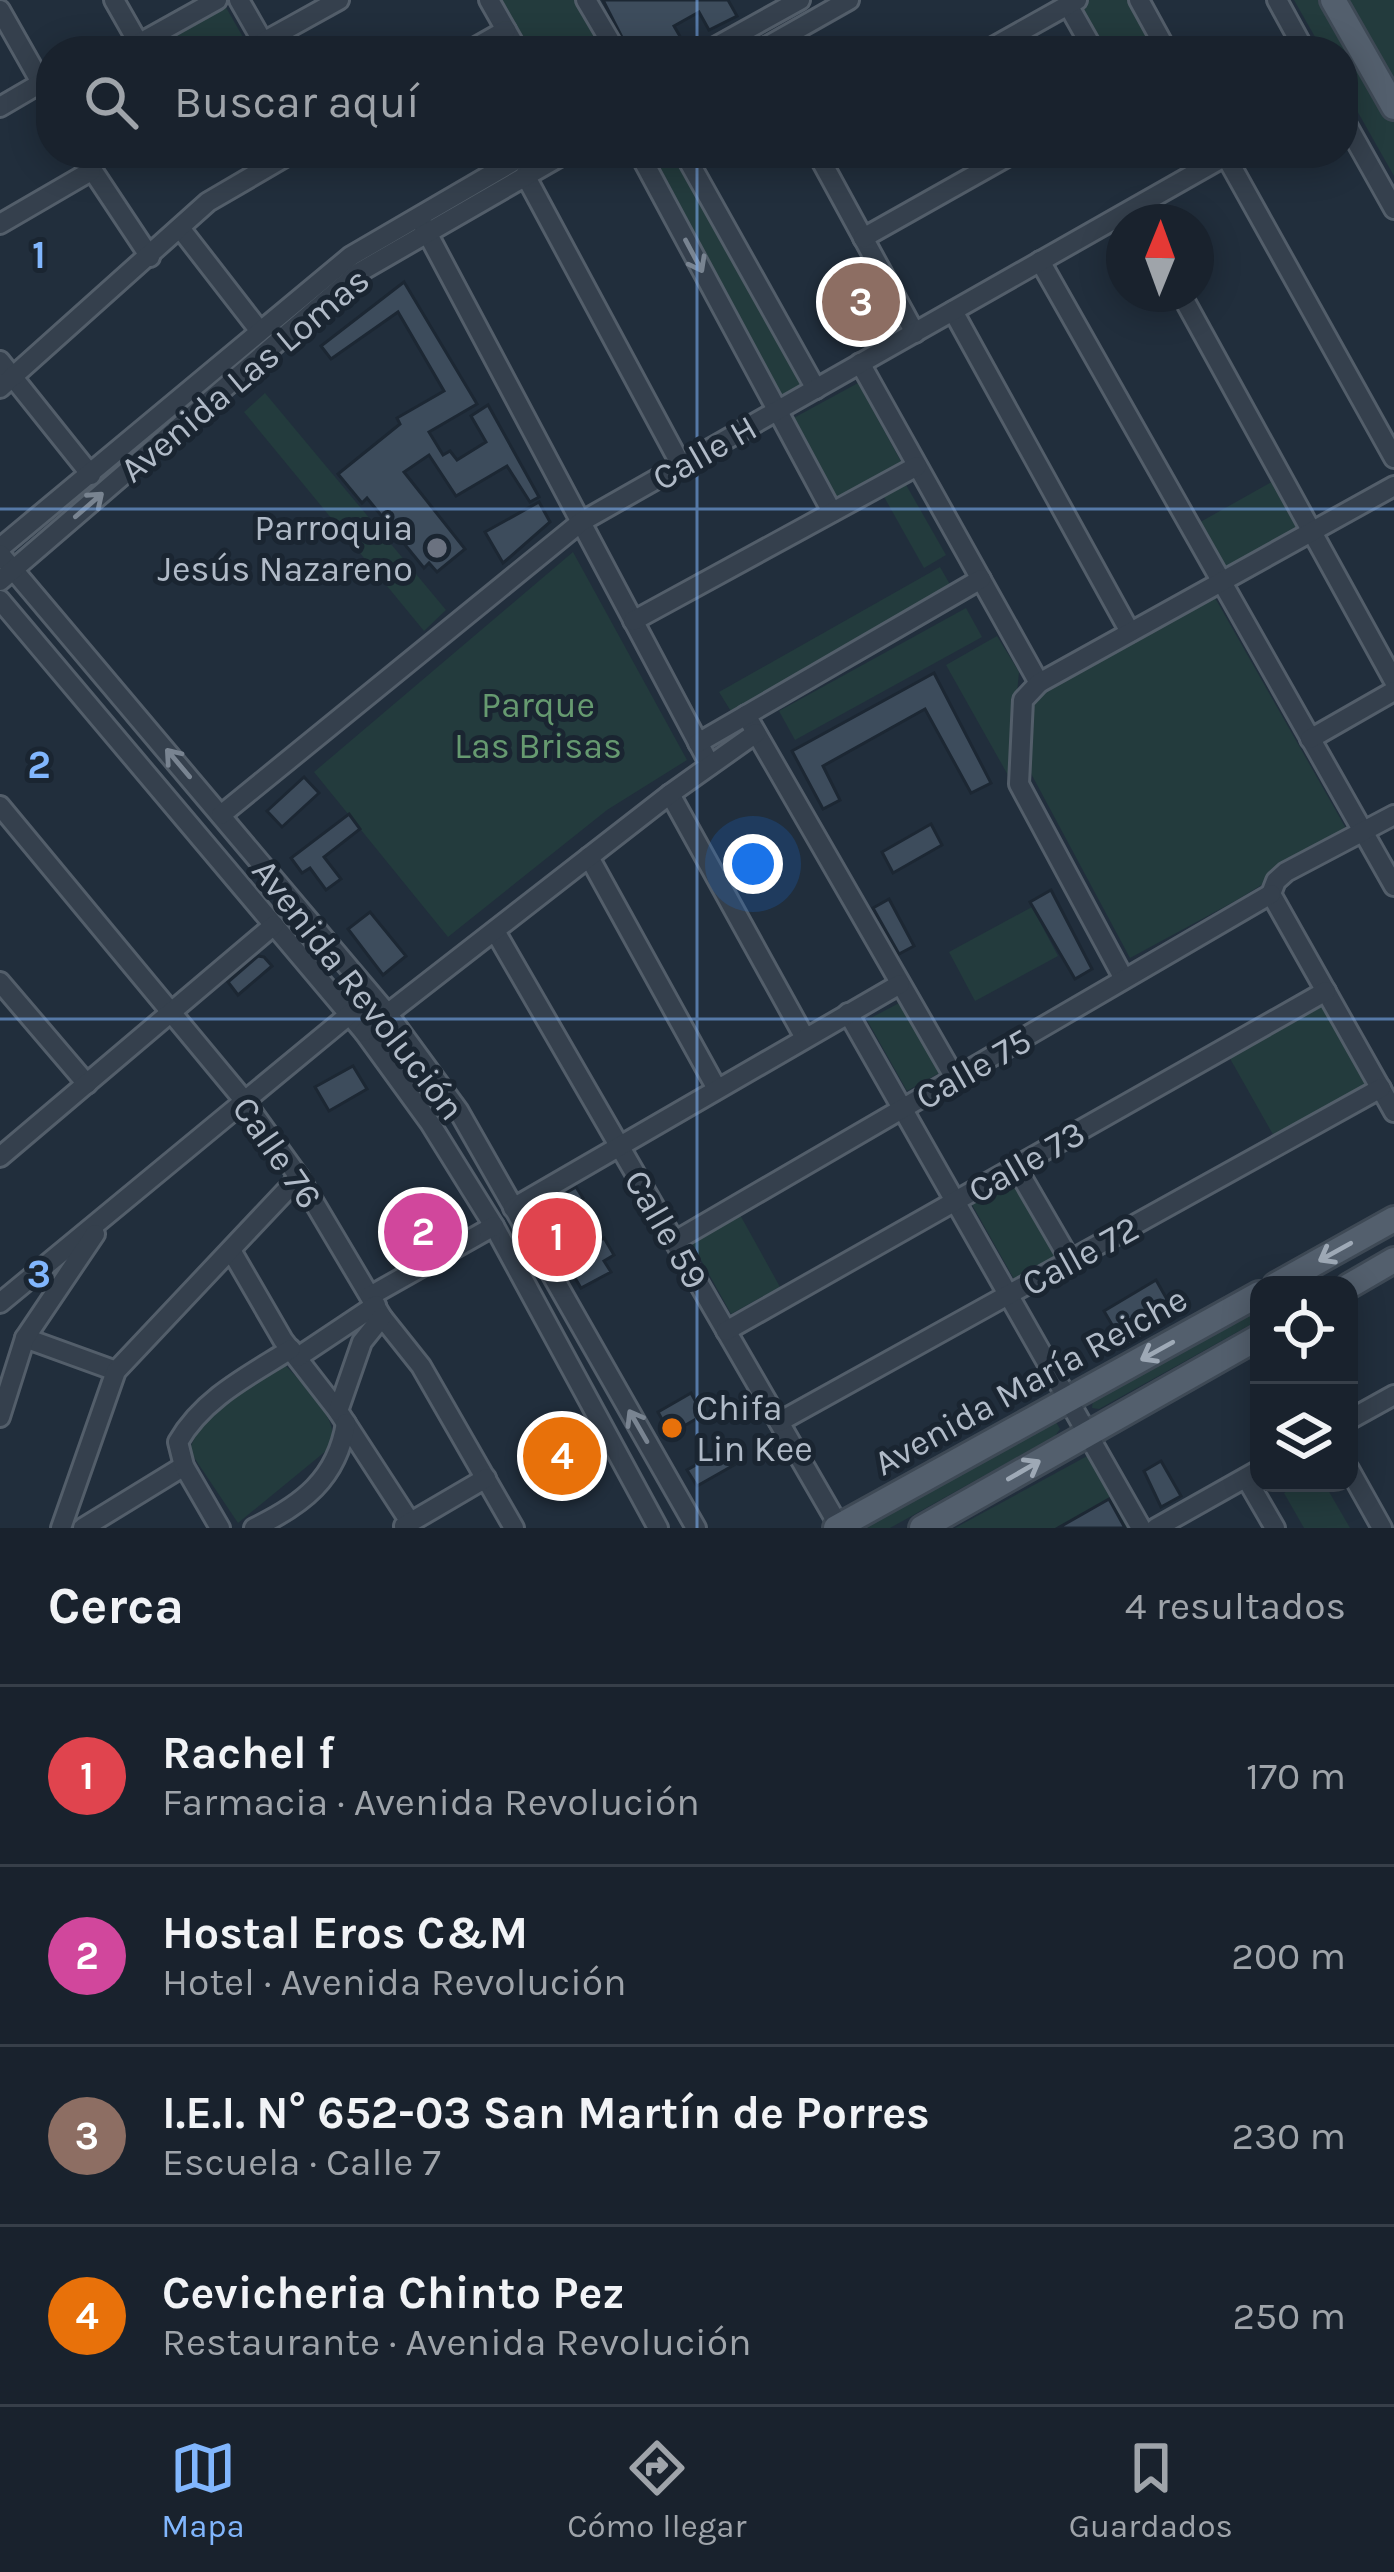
<!DOCTYPE html>
<html lang="es">
<meta charset="utf-8">
<style>
body{margin:0;font-family:Karla,sans-serif;background:#222a35;color:#f1f3f6}
.controls{position:absolute;right:36px;bottom:36px;display:grid;overflow:hidden;border-radius:24px;box-shadow:0 6px 30px #0003}
.controls button{width:108px;height:108px;display:grid;place-items:center;padding:0;border:0;border-bottom:3px solid #373f49;background:#19222d;color:#f1f3f6;font:60px sans-serif}
.compass{position:absolute;left:1106px;top:204px;width:108px;height:108px;border-radius:50%;background:#19222d;box-shadow:0 6px 30px #0003;rotate:1deg}
.you{position:absolute;left:753px;top:864px;width:42px;height:42px;margin:-30px;border:9px solid #fff;border-radius:50%;background:#1a73e8;box-shadow:0 0 0 18px #1a73e833}
.badge{display:grid;place-items:center;width:78px;height:78px;border-radius:50%;background:#81b6fd;color:#fff;font-size:39px;font-weight:700}
.pin{position:absolute;translate:-50% -50%;border:6px solid #fff;box-shadow:0 3px 12px #0006}
.list{margin:0;padding:0;list-style:none}
h2{display:flex;justify-content:space-between;align-items:center;height:156px;margin:0;padding:0 48px;font-size:51px}
h2 small{font-size:39px;font-weight:400;color:#9fa4aa}
.list li{display:grid;grid-template-columns:78px 1fr auto;gap:36px;align-items:center;box-sizing:border-box;height:180px;padding:0 48px;border-top:3px solid #373f49}
.list b{display:block;font-size:45px;white-space:nowrap}
.list p{margin:0;font-size:39px;white-space:nowrap;color:#9fa4aa}
.list em{font-size:39px;font-style:normal;color:#9fa4aa}
.icon{flex:none;width:66px;height:66px;fill:none;stroke:currentColor;stroke-width:2;stroke-linecap:round;stroke-linejoin:round}
.map{position:relative;flex:none;width:1394px;height:1528px;overflow:hidden}
.search{position:absolute;background:#19222d;box-shadow:0 6px 30px #0003;left:36px;right:36px;top:36px;height:132px;display:flex;align-items:center;gap:30px;box-sizing:border-box;padding:0 42px;border-radius:48px;color:#9fa4aa;font-size:45px}
.sheet{height:876px;background:#19222d}
nav{display:flex;justify-content:space-around;align-items:center;box-sizing:border-box;height:168px;border-top:3px solid #373f49;background:#19222d;font-size:33px;color:#9fa4aa}
nav a{display:grid;justify-items:center;gap:6px}
nav .on{color:#81b6fd}
.map>svg:first-child{display:block}
.green{fill:#233b3d}
.building{fill:#3d4c5c;stroke:#1c2733;stroke-width:3}
.lines{fill:none;stroke-linecap:round;stroke-linejoin:round}
.minor-casing{stroke:#535e6a;stroke-width:24}
.major-casing{stroke:#3e4955;stroke-width:30}
.minor{stroke:#35404d;stroke-width:18}
.major{stroke:#535f6d;stroke-width:24}
.oneway{stroke:#798491}
.oneway2{stroke:#9ea9b6}
.grid{fill:none;stroke:#81b6fd;stroke-width:3;stroke-opacity:0.55}
.worship-dot{fill:#6b7280;stroke:#1a2531;stroke-width:4.5}
.food-dot{fill:#e8710a;stroke:#1a2531;stroke-width:4.5}
.labels{text-anchor:middle;stroke-width:10;stroke-linejoin:round;paint-order:stroke}
.street-label{font-size:36px;fill:#b1bbc8;stroke:#1a2531}
.poi-label{font-size:36px;fill:#b1bbc8;stroke:#1a2531;text-anchor:end}
.park-label{font-size:36px;fill:#669a70;stroke:#1a2531}
.grid-label{font-size:39px;text-anchor:middle;font-weight:bold;fill:#81b6fd;stroke:#1a2531;stroke-width:10;stroke-linejoin:round;paint-order:stroke}
</style>
<div class="map">
<svg width="1394" height="1528" viewBox="0 0 1394 1528">
<rect width="100%" height="100%" fill="#212e3c"/>
<!-- green -->
<g class="green">
<polygon points="501,0 577,0 606,51 530,51"/>
<polygon points="1090,0 1132,0 1160,51 1101,51 1077,7"/>
<polygon points="1294,0 1325,0 1394,121 1394,176 1343,86 1343,51 1323,51"/>
<polygon points="1341,0 1394,0 1394,94"/>
<polygon points="224,4 247,44 233,51 155,51 152,44"/>
<polygon points="644,153 679,153 807,383 781,397"/>
<polygon points="858,383 904,467 835,504 790,420"/>
<polygon points="265,393 446,610 424,631 244,412"/>
<polygon points="1275,480 1303,529 1223,574 1195,525"/>
<polygon points="905,483 946,555 924,568 883,495"/>
<polygon points="573,552 687,760 607,810 448,937 314,772"/>
<polygon points="940,567 952,588 732,713 719,692"/>
<polygon points="1214,596 1348,832 1237,900 1130,958 1027,766 1031,700"/>
<polygon points="966,608 982,637 795,740 779,711"/>
<polygon points="997,636 1019,672 1009,777 946,665"/>
<polygon points="1032,907 1058,956 975,1001 949,952"/>
<polygon points="901,1002 941,1072 907,1091 867,1020"/>
<polygon points="1324,1003 1370,1086 1275,1138 1228,1055"/>
<polygon points="1021,1172 1066,1252 1015,1281 970,1201"/>
<polygon points="739,1213 780,1287 731,1314 690,1240"/>
<polygon points="1259,1305 1259,1320 1099,1409 1092,1408 1093,1398"/>
<path d="M277,1356C297,1380 340,1413 332,1446L238,1523L189,1450L207,1412Z"/>
<polygon points="1048,1422 1056,1422 1060,1429 1055,1436 890,1528 858,1528"/>
<polygon points="1089,1455 1129,1528 955,1528"/>
<polygon points="1302,1483 1324,1483 1350,1528 1304,1528 1284,1493"/>
</g>
<!-- building -->
<g class="building">
<polygon points="603,0 728,0 737,16 709,30 699,12 674,26 685,45 675,51 629,51"/>
<polygon points="404,282 477,404 429,432 443,455 450,451 457,460 486,442 471,416 488,405 539,497 530,502 507,466 456,496 429,455 404,472 465,549 437,572 429,563 424,568 367,498 362,503 338,474 400,424 397,418 444,391 398,312 331,359 321,346"/>
<polygon points="539,502 550,522 503,563 485,532"/>
<polygon points="934,673 991,783 971,793 925,709 823,766 840,800 823,809 792,751"/>
<polygon points="304,777 319,793 282,827 267,811"/>
<polygon points="349,814 360,829 324,857 341,879 326,890 310,868 302,873 291,858"/>
<polygon points="931,824 942,845 893,873 882,852"/>
<polygon points="1051,890 1092,969 1075,979 1030,902"/>
<polygon points="889,899 914,946 899,954 873,908"/>
<polygon points="370,912 406,956 383,975 348,929"/>
<polygon points="258,956 264,957 272,966 238,995 228,982"/>
<polygon points="353,1066 367,1089 329,1111 315,1087"/>
<polygon points="576,1187 583,1198 564,1211 587,1248 604,1238 614,1255 604,1261 611,1272 581,1288 565,1261 569,1258 537,1210"/>
<polygon points="1156,1280 1177,1317 1125,1347 1104,1311"/>
<polygon points="691,1393 703,1415 670,1434 658,1412"/>
<polygon points="579,1437 587,1452 546,1475 538,1460"/>
<polygon points="724,1449 734,1465 697,1486 687,1470"/>
<polygon points="1161,1461 1181,1496 1161,1507 1144,1471"/>
<polygon points="1109,1499 1125,1528 1058,1528"/>
</g>
<g class="lines">
<!-- minor casing -->
<g class="minor-casing">
<g id="minor">
<polyline points="114,0 143,51"/>
<polyline points="239,0 263,42"/>
<polyline points="489,0 518,51"/>
<polyline points="586,0 616,51"/>
<polyline points="1139,0 1167,51"/>
<polyline points="1277,0 1305,51"/>
<polyline points="1068,5 1094,51"/>
<polyline points="0,10 51,100"/>
<polyline points="138,44 217,0"/>
<polyline points="247,51 339,0"/>
<polyline points="469,51 506,30"/>
<polyline points="708,51 800,0"/>
<polyline points="759,51 849,0"/>
<polyline points="986,51 1077,0"/>
<polyline points="0,107 41,83"/>
<polyline points="1343,118 1394,209"/>
<polyline points="81,153 150,257"/>
<polyline points="639,153 832,512"/>
<polyline points="684,153 816,389"/>
<polyline points="817,153 915,333"/>
<polyline points="1224,153 1394,458"/>
<polyline points="525,175 681,465"/>
<polyline points="0,224 91,171"/>
<polyline points="423,225 710,765"/>
<polyline points="180,228 259,330"/>
<polyline points="863,238 1014,153"/>
<polyline points="1040,261 1394,886"/>
<polyline points="1181,294 1394,681"/>
<polyline points="953,311 1130,632"/>
<polyline points="0,361 91,475"/>
<polyline points="860,363 1039,683"/>
<polyline points="0,388 208,202 292,153"/>
<polyline points="0,548 351,256 528,153"/>
<polyline points="0,554 387,1013 458,1110 696,1528"/>
<polyline points="0,581 358,273 566,153"/>
<polyline points="0,600 364,1032 430,1123 494,1226 658,1528"/>
<polyline points="633,621 917,466"/>
<polyline points="746,715 955,1078"/>
<polyline points="1310,739 1394,691"/>
<polyline points="698,743 981,579"/>
<polyline points="670,794 805,1038"/>
<polyline points="0,806 243,1099 299,1177 382,1317 421,1366 514,1528"/>
<polyline points="221,815 581,522 1231,153"/>
<polyline points="589,857 717,1089"/>
<polyline points="1271,894 1394,1112"/>
<polyline points="1271,894 1276,881 1286,872 1394,815"/>
<polyline points="495,931 839,1526"/>
<polyline points="1124,979 1019,784 1023,700 1039,683 1394,486"/>
<polyline points="0,982 87,1084"/>
<polyline points="848,1013 1141,1528"/>
<polyline points="364,1032 670,794 756,733"/>
<polyline points="0,1157 274,925"/>
<polyline points="1016,1167 1070,1260"/>
<polyline points="513,1208 900,984"/>
<polyline points="675,1241 1271,894"/>
<polyline points="232,1252 283,1340 338,1411 410,1522"/>
<polyline points="370,1296 494,1226"/>
<polyline points="0,1303 355,1010"/>
<polyline points="726,1331 1326,991"/>
<polyline points="25,1338 116,1371"/>
<polyline points="298,1357 376,1305"/>
<polyline points="338,1411 362,1342 382,1317"/>
<polyline points="0,1417 25,1338 95,1234"/>
<polyline points="1349,1420 1394,1395"/>
<polyline points="779,1422 1381,1088"/>
<polyline points="1349,1469 1382,1528"/>
<polyline points="1246,1478 1275,1528"/>
<polyline points="404,1526 486,1478"/>
<polyline points="61,1528 116,1371 299,1177"/>
<polyline points="83,1528 184,1466"/>
<path d="M220,1528L184,1466L178,1442C203,1398 250,1375 291,1349"/>
<path d="M254,1528C302,1505 337,1479 346,1423"/>
<polyline points="1156,1528 1259,1470"/>
</g>
</g>
<!-- major casing -->
<g class="major-casing">
<g id="major">
<polyline points="1333,0 1394,107"/>
<polyline points="1276,1285 1394,1219"/>
<polyline points="1349,1286 1394,1260"/>
<polyline points="836,1528 1259,1294"/>
<polyline points="922,1528 1259,1337"/>
</g>
</g>
<!-- minor -->
<use href="#minor" class="minor"/>
<!-- major -->
<use href="#major" class="major"/>
</g>
<!-- one-way arrows -->
<defs><path id="oneway-shaft" d="M-6 0H5M1.5-3L5.5 0L1.5 3" fill="none" stroke-width="1.6" stroke-linecap="round" stroke-linejoin="round" transform="scale(3)"/></defs>
<g class="oneway">
<use href="#oneway-shaft" transform="translate(694 256) rotate(62)"/>
<use href="#oneway-shaft" transform="translate(89 505) rotate(-41)"/>
<use href="#oneway-shaft" transform="translate(178 763) rotate(-130)"/>
<use href="#oneway-shaft" transform="translate(638 1426) rotate(-120)"/>
</g>
<g class="oneway2">
<use href="#oneway-shaft" transform="translate(1335 1252) rotate(151)"/>
<use href="#oneway-shaft" transform="translate(1157 1351) rotate(151)"/>
<use href="#oneway-shaft" transform="translate(1024 1470) rotate(-30)"/>
</g>
<!-- grid -->
<path class="grid" d="M697,0V51M697,153V1528M0,509H1394M0,1019H1394"/>
<!-- markers -->
<circle class="worship-dot" cx="437" cy="548" r="12"/>
<circle class="food-dot" cx="672" cy="1428" r="12"/>
<g class="labels">
<!-- street labels -->
<g class="street-label">
<text transform="translate(244 374) rotate(-40)" y="13">Avenida Las Lomas</text>
<text transform="translate(704 452) rotate(-30)" y="13">Calle H</text>
<text transform="translate(359 989) rotate(52)" y="13">Avenida Revolución</text>
<text transform="translate(973 1068) rotate(-30)" y="13">Calle 75</text>
<text transform="translate(278 1152) rotate(55)" y="13">Calle 76</text>
<text transform="translate(1026 1161) rotate(-30)" y="13">Calle 73</text>
<text transform="translate(667 1229) rotate(60)" y="13">Calle 59</text>
<text transform="translate(1080 1255) rotate(-29)" y="13">Calle 72</text>
<text transform="translate(1030 1380) rotate(-29)" y="13">Avenida María Reiche</text>
</g>
<!-- poi labels -->
<g class="poi-label">
<text x="413" y="540">Parroquia<tspan x="413" dy="41">Jesús Nazareno</tspan></text>
<text x="696" y="1420" text-anchor="start">Chifa<tspan x="696" dy="41">Lin Kee</tspan></text>
</g>
<!-- park labels -->
<g class="park-label">
<text x="538" y="717">Parque<tspan x="538" dy="41">Las Brisas</tspan></text>
</g>
</g>
<g class="grid-label">
<text x="39" y="268">1</text>
<text x="39" y="778">2</text>
<text x="39" y="1287">3</text>
</g>
</svg>
<div class="controls">
<button><svg class="icon" aria-label="locate" viewBox="0 0 24 24"><circle cx="12" cy="12" r="6"/><path d="M12 2v4M12 18v4M2 12h4M18 12h4"/></svg></button>
<button><svg class="icon" aria-label="layers" viewBox="0 0 24 24"><path d="M12 4l9 5-9 5-9-5zM3 14l9 5 9-5"/></svg></button>
</div>
<svg class="compass" viewBox="-18 -18 36 36"><path d="M0-13l5 13h-10z" fill="#e53935"/><path d="M0 13l5-13h-10z" fill="#9fa4aa"/></svg>
<div class="you"></div>
<div class="pin badge" style="left:557px;top:1237px;background:#e0444e">1</div>
<div class="pin badge" style="left:423px;top:1232px;background:#d1479c">2</div>
<div class="pin badge" style="left:861px;top:302px;background:#8d6e63">3</div>
<div class="pin badge" style="left:562px;top:1456px;background:#e8710a">4</div>
<div class="search"><svg class="icon" aria-label="search" viewBox="0 0 24 24"><circle cx="10" cy="10" r="6"/><path d="M15 15l6 6"/></svg>Buscar aquí</div>
</div>
<section class="sheet">
<h2>Cerca<small>4 resultados</small></h2>
<ul class="list">
<li><span class="badge" style="background:#e0444e">1</span><div><b>Rachel f</b><p>Farmacia · Avenida Revolución</p></div><em>170 m</em></li>
<li><span class="badge" style="background:#d1479c">2</span><div><b>Hostal Eros C&amp;M</b><p>Hotel · Avenida Revolución</p></div><em>200 m</em></li>
<li><span class="badge" style="background:#8d6e63">3</span><div><b>I.E.I. N° 652-03 San Martín de Porres</b><p>Escuela · Calle 7</p></div><em>230 m</em></li>
<li><span class="badge" style="background:#e8710a">4</span><div><b>Cevicheria Chinto Pez</b><p>Restaurante · Avenida Revolución</p></div><em>250 m</em></li>
</ul>
</section>
<nav>
<a class="on"><svg class="icon" aria-label="map" viewBox="0 0 24 24"><path d="M3 6l6-2 6 2 6-2v14l-6 2-6-2-6 2zM9 4v14M15 6v14"/></svg>Mapa</a>
<a><svg class="icon" aria-label="directions" viewBox="0 0 24 24"><path d="M12 3l9 9-9 9-9-9zM9 14v-3h6M13 9l2 2-2 2"/></svg>Cómo llegar</a>
<a><svg class="icon" aria-label="saved" viewBox="0 0 24 24"><path d="M7 4h10v16l-5-4-5 4z"/></svg>Guardados</a>
</nav>
